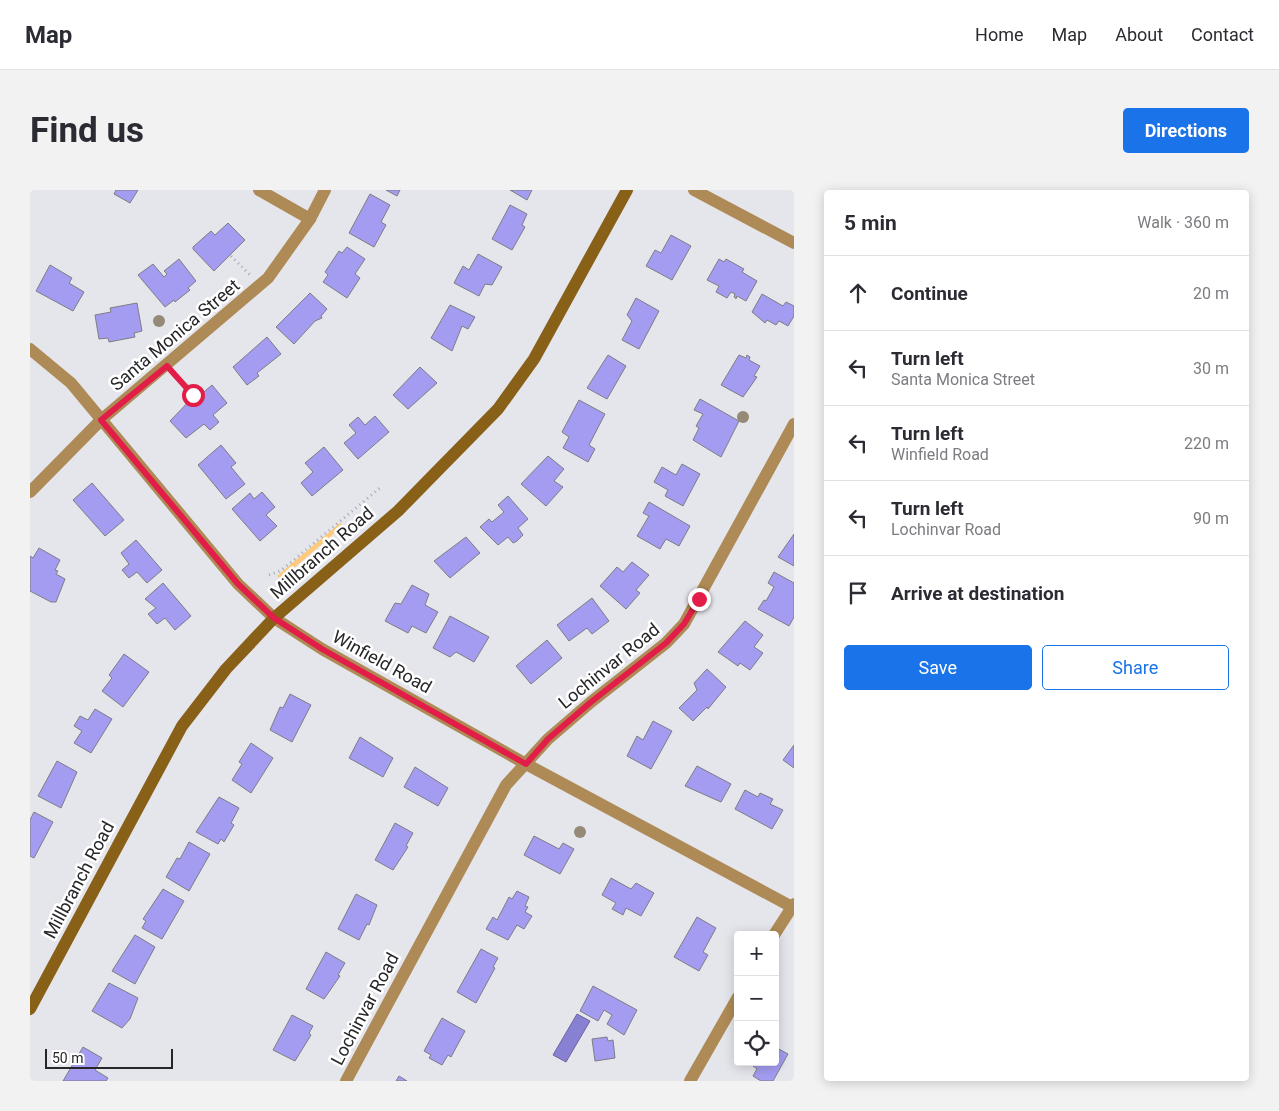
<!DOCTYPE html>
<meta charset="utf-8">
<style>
body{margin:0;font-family:Roboto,sans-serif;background:#f2f2f3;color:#2b2b33}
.controls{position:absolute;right:15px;bottom:15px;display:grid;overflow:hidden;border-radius:5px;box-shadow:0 2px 12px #0003}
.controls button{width:45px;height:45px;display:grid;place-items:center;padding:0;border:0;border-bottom:1px solid #e1e1e2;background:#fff;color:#2b2b33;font:25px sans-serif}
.scale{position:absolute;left:15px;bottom:12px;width:128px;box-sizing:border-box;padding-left:5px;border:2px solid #27272a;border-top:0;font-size:14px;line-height:18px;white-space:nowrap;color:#27272a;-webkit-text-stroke:4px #fff;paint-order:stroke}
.stop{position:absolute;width:15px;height:15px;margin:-11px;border:4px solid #e11d48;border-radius:50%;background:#fff}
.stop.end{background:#e11d48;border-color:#fff;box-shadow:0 1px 5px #0008}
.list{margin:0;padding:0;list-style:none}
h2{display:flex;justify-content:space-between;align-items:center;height:65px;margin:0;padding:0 20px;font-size:21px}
h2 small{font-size:16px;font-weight:400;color:#7c7c81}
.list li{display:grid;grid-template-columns:32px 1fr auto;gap:15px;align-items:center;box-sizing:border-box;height:75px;padding:0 20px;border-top:1px solid #e1e1e2}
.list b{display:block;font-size:19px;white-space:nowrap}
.list p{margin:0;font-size:16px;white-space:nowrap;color:#7c7c81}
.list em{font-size:16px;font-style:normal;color:#7c7c81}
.actions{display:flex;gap:10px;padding:15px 20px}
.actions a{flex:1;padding:11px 0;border:1px solid #1a73e8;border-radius:5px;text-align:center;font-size:18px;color:#1a73e8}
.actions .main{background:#1a73e8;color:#fff}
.icon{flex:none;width:28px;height:28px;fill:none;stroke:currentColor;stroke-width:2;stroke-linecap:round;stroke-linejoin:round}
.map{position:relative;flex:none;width:764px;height:891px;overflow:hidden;border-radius:5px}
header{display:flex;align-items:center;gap:30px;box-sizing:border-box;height:70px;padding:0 25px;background:#fff;border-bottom:1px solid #e1e1e2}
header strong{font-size:24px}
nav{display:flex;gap:28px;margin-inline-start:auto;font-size:18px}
.intro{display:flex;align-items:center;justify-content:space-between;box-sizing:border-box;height:120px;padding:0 30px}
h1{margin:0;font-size:35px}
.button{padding:12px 22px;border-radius:5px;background:#1a73e8;color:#fff;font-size:18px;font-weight:700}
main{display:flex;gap:30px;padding:0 30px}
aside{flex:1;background:#fff;border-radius:5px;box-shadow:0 2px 12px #0003}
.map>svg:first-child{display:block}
.green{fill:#feca79}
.water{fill:#8880d3;stroke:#6b65a0}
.building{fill:#a39cf1;stroke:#7d7d84}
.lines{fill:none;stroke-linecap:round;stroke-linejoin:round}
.path{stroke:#a7a7ad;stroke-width:3;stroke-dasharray:1 4;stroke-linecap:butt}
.minor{stroke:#ae8b56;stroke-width:12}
.tertiary{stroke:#ae8b56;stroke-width:12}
.secondary{stroke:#896018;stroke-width:12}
.tree{fill:#958978}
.route{stroke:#e11d48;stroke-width:6}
.labels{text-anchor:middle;stroke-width:5;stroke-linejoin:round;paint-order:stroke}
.street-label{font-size:18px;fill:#27272a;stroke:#fff}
</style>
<header>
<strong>Map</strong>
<nav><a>Home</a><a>Map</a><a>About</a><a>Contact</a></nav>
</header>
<div class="intro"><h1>Find us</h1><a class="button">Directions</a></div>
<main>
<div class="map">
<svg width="764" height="891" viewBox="0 0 764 891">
<rect width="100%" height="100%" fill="#e5e5ec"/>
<!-- green -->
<polygon class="green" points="310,333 313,336 258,383 249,388 247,386"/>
<!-- water -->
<polygon class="water" points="547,824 560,831 536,872 523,865"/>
<!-- building -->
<g class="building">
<polygon points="86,0 108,0 100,13 84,4"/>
<polygon points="356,0 370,0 367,6"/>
<polygon points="480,0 502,0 497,10"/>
<polygon points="340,4 360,15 351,32 356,35 344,57 319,43"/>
<polygon points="480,15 497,24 492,35 495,37 482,60 462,49"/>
<polygon points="198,33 215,50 184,81 163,59 163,57 181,41 185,45"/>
<polygon points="641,45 661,56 642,90 616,76 625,60 631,63"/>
<polygon points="317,57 335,69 325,84 330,88 317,108 293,92 298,85 295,82 309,61 312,63"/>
<polygon points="448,64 472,77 462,95 455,94 449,106 424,93 433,76 439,80"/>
<polygon points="149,69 166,91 158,98 160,100 145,112 144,110 135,117 108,85 123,74 134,87 137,84 134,81"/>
<polygon points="689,69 694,72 696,69 714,79 712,82 727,91 716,111 707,106 706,109 704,107 705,104 701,102 697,108 686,102 689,96 677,90"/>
<polygon points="20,75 42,88 39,93 54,102 43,121 6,101"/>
<polygon points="280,103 297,119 291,126 292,128 285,131 264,154 246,137"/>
<polygon points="732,104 753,116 756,112 764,116 764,126 758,136 749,131 746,135 737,130 735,133 722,122"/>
<polygon points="606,108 629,121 609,159 592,150 602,131 597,125"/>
<polygon points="107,113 112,141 104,143 105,147 79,152 78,148 69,149 65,125 81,122 80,118"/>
<polygon points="420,115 445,127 438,139 432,136 422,161 401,148"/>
<polygon points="237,147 251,164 227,183 229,186 217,195 203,177"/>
<polygon points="578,165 596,176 577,209 557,198"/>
<polygon points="709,165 716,168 717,165 720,167 719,170 730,176 724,186 727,187 713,207 691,195"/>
<polygon points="390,177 407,193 378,219 363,205"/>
<polygon points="182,195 197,213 183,225 189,232 180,240 174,234 156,248 140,231 166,204 168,207"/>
<polygon points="670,209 709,231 691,267 663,250 669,238 666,236 673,224 664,220"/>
<polygon points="549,210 575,224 559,255 565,259 558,272 533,258 539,247 532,242"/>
<polygon points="345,226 359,242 328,269 314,253 326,243 319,235 328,227 335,235"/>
<polygon points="191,255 206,273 201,277 215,294 196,309 168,275"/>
<polygon points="294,257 313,280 282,306 271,293 283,282 275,273"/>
<polygon points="518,266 534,279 524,291 533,297 516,316 491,294"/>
<polygon points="652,274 670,284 653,316 635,306 638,300 624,292 632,277 646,285"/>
<polygon points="62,293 94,330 75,346 43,310"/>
<polygon points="232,302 245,317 236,325 247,336 230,351 202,319 220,303 224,309"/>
<polygon points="478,306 498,329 488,338 493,345 487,351 483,353 478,347 468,355 450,337 459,329 462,332 474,322 468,315"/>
<polygon points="619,312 660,336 649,356 636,349 630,359 607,346 619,326 613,323"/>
<polygon points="764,344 764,376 748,367"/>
<polygon points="436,347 450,363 420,388 404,371"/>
<polygon points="106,350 132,380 117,393 107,382 99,388 92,380 99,374 91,363"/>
<polygon points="9,358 30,370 25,380 28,381 26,384 35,389 26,412 21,412 0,401 0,366 3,368"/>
<polygon points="602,372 619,385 606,400 610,403 596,419 570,396 587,377 593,382"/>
<polygon points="744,382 764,393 764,427 759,436 728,419 734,410 736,411 744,397 738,393"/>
<polygon points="133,393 161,426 145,440 135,428 127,434 118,424 126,418 115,409"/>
<polygon points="382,395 399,404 395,415 408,422 396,443 382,436 378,443 355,431 365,413 371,414"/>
<polygon points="562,408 579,431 562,444 557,438 539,451 527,435"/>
<polygon points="420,426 459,447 444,472 426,462 420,467 403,458"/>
<polygon points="715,431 733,445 724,457 733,463 720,480 710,473 708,476 688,462"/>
<polygon points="517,450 532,468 501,494 486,476"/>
<polygon points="94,464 119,482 93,517 72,501 82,488 79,485"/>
<polygon points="677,479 696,497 678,519 677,517 663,531 649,518 667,500 664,493"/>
<polygon points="260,504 281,515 262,552 240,540 250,517 253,518"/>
<polygon points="65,519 82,529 61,563 44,553 52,541 44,536 50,526 58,530"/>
<polygon points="623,531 642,541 621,579 597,566 607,546 613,550"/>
<polygon points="330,547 363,568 353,587 319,568"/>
<polygon points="221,553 243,568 221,603 202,590 212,574 209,572"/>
<polygon points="764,555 764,578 753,570"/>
<polygon points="27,571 47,582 31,618 8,606"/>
<polygon points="667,576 701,594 691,612 655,596"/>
<polygon points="385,577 418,598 408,616 374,597"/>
<polygon points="715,600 728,607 730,603 743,609 740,614 753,620 742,639 705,619"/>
<polygon points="189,607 209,618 201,633 204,635 194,652 191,649 188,654 166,642"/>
<polygon points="4,622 23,632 4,668 0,666 0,630"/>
<polygon points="365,633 383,643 376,656 378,657 363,680 345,670"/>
<polygon points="504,646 529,659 533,653 544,659 530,684 494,665"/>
<polygon points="159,652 180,664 159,701 136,687 147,668 150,669"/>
<polygon points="581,688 601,699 606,693 624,703 611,726 596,718 593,725 582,719 586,713 572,705"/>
<polygon points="133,699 154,711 132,749 112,738 116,731 113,729"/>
<polygon points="487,701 499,707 495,716 498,717 495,722 502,726 494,739 487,735 478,750 456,739 463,727 467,730 479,707 482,709"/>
<polygon points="326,704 347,715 339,735 337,734 329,750 308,739"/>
<polygon points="667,727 686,738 673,762 678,765 669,781 644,767"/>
<polygon points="105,745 125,757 105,794 82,781"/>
<polygon points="451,759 468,768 463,777 465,778 446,813 427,802"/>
<polygon points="296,762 315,773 308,785 310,786 294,809 276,799"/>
<polygon points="79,793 108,808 100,829 92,838 62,821"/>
<polygon points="563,796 607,820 594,845 577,834 582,825 574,820 568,831 550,821"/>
<polygon points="262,825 283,836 279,843 281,845 265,871 243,860"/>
<polygon points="412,828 435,841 421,867 418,865 412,875 399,868 401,865 394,861"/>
<polygon points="577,847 578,851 583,850 585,868 565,871 562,849"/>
<polygon points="53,857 72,868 65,880 78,888 76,891 33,891"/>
<polygon points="745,857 758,864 743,891 731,891 723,886 727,879 723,876 725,872 745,872"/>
<polygon points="369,886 377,891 366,891"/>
</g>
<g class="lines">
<!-- path -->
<g class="path">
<polyline points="201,66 220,85"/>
<polyline points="145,184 163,205"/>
<polyline points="239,385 250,381 259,374 351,297"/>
</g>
<!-- minor -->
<g class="minor">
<polyline points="229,0 280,29"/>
<polyline points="664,0 764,53"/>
<polyline points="0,159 41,193 208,394 244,428"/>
<polyline points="0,302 71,230 238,88 280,29 295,0"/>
<polyline points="744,745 764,714"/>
<polyline points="316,891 476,595 518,549 561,512 636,453 654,434 764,234"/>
<polyline points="660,891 708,807"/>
</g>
<!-- tertiary -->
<polyline class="tertiary" points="244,428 292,459 496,574 764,718"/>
<!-- secondary -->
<polyline class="secondary" points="0,819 152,536 196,479 244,428 368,321 468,219 504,169 597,0"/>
</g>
<!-- trees -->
<g class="tree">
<circle cx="129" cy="131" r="6"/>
<circle cx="713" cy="227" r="6"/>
<circle cx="550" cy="642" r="6"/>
</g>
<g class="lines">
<!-- route -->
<polyline class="route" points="163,205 137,176 71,230 208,394 244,428 292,459 496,574 518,549 561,512 636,453 654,434 669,409"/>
</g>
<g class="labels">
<!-- street labels -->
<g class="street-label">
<text transform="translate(145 145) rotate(-40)" y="6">Santa Monica Street</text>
<text transform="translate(292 363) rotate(-41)" y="6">Millbranch Road</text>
<text transform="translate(352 472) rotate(29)" y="6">Winfield Road</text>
<text transform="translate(579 476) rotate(-39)" y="6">Lochinvar Road</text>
<text transform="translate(49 690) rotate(-62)" y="6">Millbranch Road</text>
<text transform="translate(335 819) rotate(-62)" y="6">Lochinvar Road</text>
</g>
</g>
</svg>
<div class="controls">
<button>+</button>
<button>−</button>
<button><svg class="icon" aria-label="locate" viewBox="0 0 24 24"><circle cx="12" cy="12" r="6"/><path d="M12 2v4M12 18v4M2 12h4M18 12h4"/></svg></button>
</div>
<div class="scale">50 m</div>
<div class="stop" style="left:163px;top:205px"></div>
<div class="stop end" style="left:669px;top:409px"></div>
</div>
<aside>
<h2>5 min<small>Walk · 360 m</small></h2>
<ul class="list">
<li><svg class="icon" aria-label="ahead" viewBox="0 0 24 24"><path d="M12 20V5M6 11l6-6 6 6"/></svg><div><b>Continue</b></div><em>20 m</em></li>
<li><svg class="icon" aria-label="left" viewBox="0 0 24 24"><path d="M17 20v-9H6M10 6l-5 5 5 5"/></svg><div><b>Turn left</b><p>Santa Monica Street</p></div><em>30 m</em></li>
<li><svg class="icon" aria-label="left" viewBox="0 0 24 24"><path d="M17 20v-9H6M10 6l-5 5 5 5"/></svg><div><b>Turn left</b><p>Winfield Road</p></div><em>220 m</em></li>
<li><svg class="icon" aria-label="left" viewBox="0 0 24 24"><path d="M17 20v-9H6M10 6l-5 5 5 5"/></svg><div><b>Turn left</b><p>Lochinvar Road</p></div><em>90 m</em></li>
<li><svg class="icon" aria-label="arrive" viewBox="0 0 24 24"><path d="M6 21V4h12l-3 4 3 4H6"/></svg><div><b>Arrive at destination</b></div></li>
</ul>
<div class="actions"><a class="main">Save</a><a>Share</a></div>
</aside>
</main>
